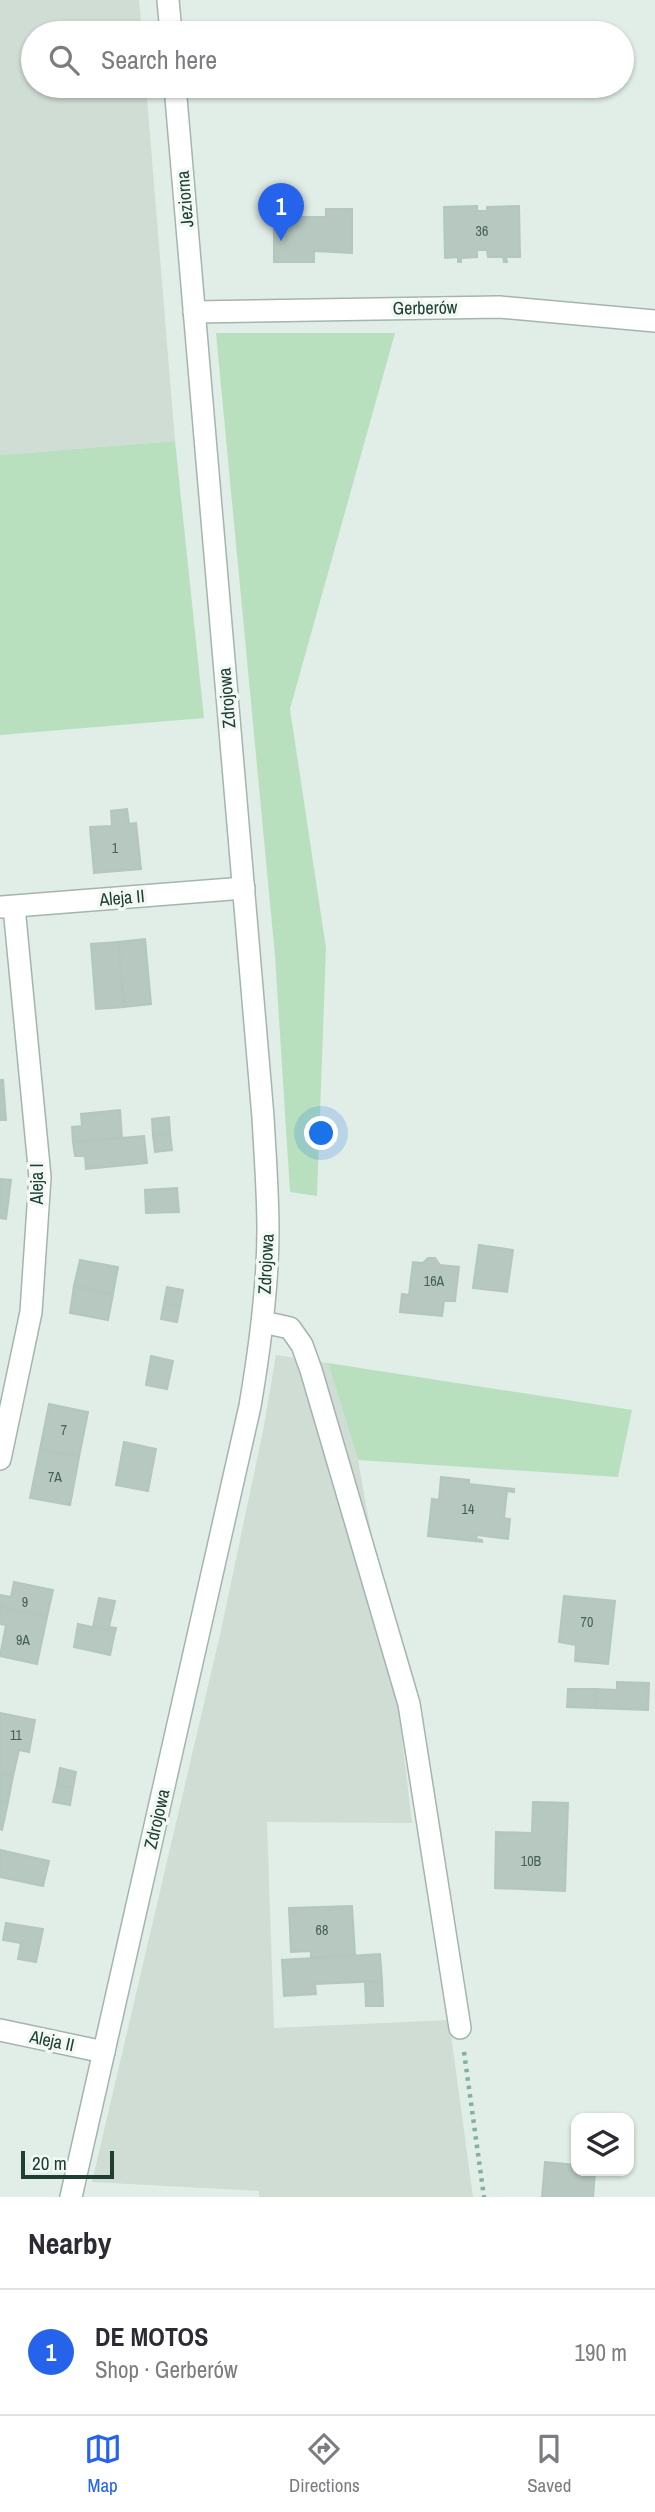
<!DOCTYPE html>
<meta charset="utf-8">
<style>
body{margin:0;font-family:"Archivo Narrow",sans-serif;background:#f2f2f3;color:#2b2b33}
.controls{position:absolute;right:21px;bottom:21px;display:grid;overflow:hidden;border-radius:14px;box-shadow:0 2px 5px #0004}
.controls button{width:63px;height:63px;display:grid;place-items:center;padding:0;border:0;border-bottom:2px solid #e1e1e2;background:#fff;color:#2b2b33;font:35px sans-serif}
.scale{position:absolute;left:21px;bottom:18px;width:93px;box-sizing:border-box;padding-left:7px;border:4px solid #203f34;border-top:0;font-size:19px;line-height:24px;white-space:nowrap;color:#203f34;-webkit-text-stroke:5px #f2f9f5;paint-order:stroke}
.you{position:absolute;left:322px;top:1134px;width:24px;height:24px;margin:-18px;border:5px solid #fff;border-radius:50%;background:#1a73e8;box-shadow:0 0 0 10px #1a73e833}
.badge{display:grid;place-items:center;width:46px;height:46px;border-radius:50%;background:#2563eb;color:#fff;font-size:23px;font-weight:700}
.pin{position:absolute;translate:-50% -58px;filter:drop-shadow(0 2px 4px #0008)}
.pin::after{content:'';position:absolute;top:37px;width:24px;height:21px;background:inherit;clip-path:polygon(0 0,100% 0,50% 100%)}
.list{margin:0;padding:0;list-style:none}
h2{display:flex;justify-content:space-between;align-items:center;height:91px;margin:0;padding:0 28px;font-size:30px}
h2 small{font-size:23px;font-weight:400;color:#7c7c81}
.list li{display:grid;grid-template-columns:46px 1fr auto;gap:21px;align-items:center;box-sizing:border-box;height:126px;padding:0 28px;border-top:2px solid #e1e1e2}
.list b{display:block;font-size:26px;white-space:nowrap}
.list p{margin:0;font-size:23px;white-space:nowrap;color:#7c7c81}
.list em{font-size:23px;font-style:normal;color:#7c7c81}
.icon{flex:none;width:38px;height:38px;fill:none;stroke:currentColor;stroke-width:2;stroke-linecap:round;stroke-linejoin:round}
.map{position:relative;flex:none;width:655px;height:2197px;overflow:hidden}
.search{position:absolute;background:#fff;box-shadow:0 2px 5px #0004;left:21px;right:21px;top:21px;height:77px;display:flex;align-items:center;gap:18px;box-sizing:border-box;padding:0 24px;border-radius:38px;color:#7c7c81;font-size:26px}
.sheet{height:217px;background:#fff}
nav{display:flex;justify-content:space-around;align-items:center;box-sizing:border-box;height:98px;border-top:2px solid #e1e1e2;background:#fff;font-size:19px;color:#7c7c81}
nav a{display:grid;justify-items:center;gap:4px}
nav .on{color:#2563eb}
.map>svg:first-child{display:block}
.built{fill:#cfddd5}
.green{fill:#b8e0bf}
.building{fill:#b6c8bf;stroke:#b3c7bd;stroke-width:2}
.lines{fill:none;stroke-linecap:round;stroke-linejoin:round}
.minor-casing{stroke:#a3b5ae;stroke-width:24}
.path{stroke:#7fb39e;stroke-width:4.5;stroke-dasharray:3.5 5;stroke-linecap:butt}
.minor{stroke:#fff;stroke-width:21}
.labels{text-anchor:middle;stroke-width:7;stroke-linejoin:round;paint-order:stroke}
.number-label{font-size:14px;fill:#466157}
.street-label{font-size:18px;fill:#203f34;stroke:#f2f9f5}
</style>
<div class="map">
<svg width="655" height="2197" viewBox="0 0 655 2197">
<rect width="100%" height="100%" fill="#e1ede7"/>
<!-- built -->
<g class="built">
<polygon points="0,0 139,0 142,33 33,33 33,86 146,86 175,441 0,455"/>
<polygon points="276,1355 328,1363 358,1460 390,1638 412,1823 267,1822 274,2028 449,2020 473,2197 259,2197 259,2191 92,2182 220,1635 263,1431"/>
</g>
<!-- green -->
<g class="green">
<polygon points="216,333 395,333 290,709 326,948 317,1196 290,1192 275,956"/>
<polygon points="175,441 204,718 0,735 0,455"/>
<polygon points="328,1363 632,1410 618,1477 358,1460"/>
</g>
<!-- building -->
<g class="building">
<polygon points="477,206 477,211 487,211 487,207 519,206 520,257 506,257 507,262 504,262 503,257 488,257 487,250 477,250 477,257 461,258 461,262 458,262 458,257 445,258 444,207"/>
<polygon points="326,209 352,209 352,253 314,251 314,262 274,262 274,217 326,217"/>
<polygon points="127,809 129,824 136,823 141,869 94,873 90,827 112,826 111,811"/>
<polygon points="145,939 151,1004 124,1007 118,942"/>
<polygon points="118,942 124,1007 96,1009 91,944"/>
<polygon points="0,1080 3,1080 6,1120 0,1120"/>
<polygon points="120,1110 122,1138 73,1142 72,1127 82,1126 81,1114"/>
<polygon points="169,1117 170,1134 153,1135 152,1119"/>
<polygon points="170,1134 172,1150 155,1152 153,1135"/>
<polygon points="144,1136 147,1163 86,1169 85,1156 75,1156 73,1142"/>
<polygon points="0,1179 11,1180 6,1219 0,1218"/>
<polygon points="177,1188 179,1212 146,1213 145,1190"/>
<polygon points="479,1245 513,1250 507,1292 473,1288"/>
<polygon points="428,1258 435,1258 440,1265 459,1267 455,1301 444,1301 442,1316 400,1312 402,1294 409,1295 413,1262 423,1263"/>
<polygon points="80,1260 118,1267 113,1294 74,1286"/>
<polygon points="74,1286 113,1294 108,1320 70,1313"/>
<polygon points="167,1287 183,1290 180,1306 164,1303"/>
<polygon points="164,1303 180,1306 177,1322 161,1319"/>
<polygon points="151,1356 173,1361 167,1389 146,1385"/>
<polygon points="49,1404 88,1412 79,1457 40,1449"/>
<polygon points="124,1442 156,1449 148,1491 116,1485"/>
<polygon points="40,1449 79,1457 70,1505 30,1498"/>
<polygon points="441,1477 469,1480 469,1484 514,1489 514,1492 507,1491 504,1518 510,1519 508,1539 477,1535 476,1539 482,1540 482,1542 428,1536 432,1499 439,1500"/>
<polygon points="14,1582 53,1590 47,1617 0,1607 0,1595 11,1597"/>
<polygon points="564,1596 615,1601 608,1664 575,1661 576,1645 559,1642"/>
<polygon points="99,1598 115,1601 109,1627 116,1628 115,1632 93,1627"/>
<polygon points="0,1607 47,1617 37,1664 0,1656 6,1625 0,1624"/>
<polygon points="78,1624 115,1632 110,1655 74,1647"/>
<polygon points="617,1682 649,1683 648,1710 595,1708 596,1689 617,1690"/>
<polygon points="568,1689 596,1689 595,1708 567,1707"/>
<polygon points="0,1713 35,1720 29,1752 19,1750 13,1776 0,1773"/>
<polygon points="60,1768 76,1772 73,1788 57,1785"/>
<polygon points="0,1773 13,1776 8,1802 0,1801"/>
<polygon points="57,1785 73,1788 70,1805 53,1802"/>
<polygon points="0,1801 8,1802 2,1830 0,1829"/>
<polygon points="533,1802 568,1803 565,1891 495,1888 496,1832 532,1833"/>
<polygon points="0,1850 49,1861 43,1886 0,1877"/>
<polygon points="352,1906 355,1955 311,1958 311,1951 291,1952 289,1908"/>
<polygon points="6,1923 43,1929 36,1962 18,1959 21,1943 3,1940"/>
<polygon points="380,1954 382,1981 315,1984 316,1994 284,1996 282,1960"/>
<polygon points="382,1981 383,2006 366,2006 365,1982"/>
<polygon points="545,2162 576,2165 576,2171 595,2171 593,2197 542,2197"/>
</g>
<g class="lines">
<!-- minor casing -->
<g class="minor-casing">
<g id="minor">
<polyline points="168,0 171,33"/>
<polyline points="194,312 499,307 655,321"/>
<polyline points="2,907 244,888"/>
<polyline points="263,1322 290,1328 302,1345 311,1370 409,1704 460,2028"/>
<polyline points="0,1459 31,1312 40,1177 14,907"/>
<polyline points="0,2030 104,2052"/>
<path d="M71,2197L250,1406C260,1347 268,1289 268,1230C268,1192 265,1155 263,1117L175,86"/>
</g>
</g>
<!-- path -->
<polyline class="path" points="464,2052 484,2197"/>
<!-- minor -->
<use href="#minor" class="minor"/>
</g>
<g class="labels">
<!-- number labels -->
<g class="number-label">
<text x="482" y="236">36</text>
<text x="115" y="853">1</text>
<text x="434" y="1286">16A</text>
<text x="64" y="1435">7</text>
<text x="55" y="1482">7A</text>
<text x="468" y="1514">14</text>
<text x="25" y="1607">9</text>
<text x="587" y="1627">70</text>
<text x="23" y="1645">9A</text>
<text x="16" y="1740">11</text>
<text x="531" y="1866">10B</text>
<text x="322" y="1935">68</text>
</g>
<!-- street labels -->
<g class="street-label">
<text transform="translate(185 199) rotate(-95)" y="6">Jeziorna</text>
<text transform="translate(425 308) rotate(-1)" y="6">Gerberów</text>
<text transform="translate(227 698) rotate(-95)" y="6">Zdrojowa</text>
<text transform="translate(122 898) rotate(-5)" y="6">Aleja II</text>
<text transform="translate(37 1184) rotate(-90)" y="6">Aleja I</text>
<text transform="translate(266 1264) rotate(-87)" y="6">Zdrojowa</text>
<text transform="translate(157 1819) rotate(-77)" y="6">Zdrojowa</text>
<text transform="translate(52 2041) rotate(12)" y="6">Aleja II</text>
</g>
</g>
</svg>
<div class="controls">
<button><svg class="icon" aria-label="layers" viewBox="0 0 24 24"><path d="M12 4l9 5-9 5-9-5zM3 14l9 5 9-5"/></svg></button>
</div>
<div class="scale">20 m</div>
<div class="you"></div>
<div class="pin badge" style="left:281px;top:241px">1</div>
<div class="search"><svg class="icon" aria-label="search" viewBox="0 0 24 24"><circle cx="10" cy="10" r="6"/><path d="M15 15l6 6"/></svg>Search here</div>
</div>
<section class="sheet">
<h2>Nearby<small></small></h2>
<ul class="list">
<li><span class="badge">1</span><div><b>DE MOTOS</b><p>Shop · Gerberów</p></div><em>190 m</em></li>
</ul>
</section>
<nav>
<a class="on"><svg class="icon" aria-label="map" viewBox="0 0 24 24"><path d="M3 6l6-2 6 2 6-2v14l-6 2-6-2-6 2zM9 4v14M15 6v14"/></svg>Map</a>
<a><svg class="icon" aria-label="directions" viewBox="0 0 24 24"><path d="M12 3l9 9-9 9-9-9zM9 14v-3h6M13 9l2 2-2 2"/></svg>Directions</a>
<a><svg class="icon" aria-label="saved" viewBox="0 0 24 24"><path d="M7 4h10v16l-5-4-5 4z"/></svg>Saved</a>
</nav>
